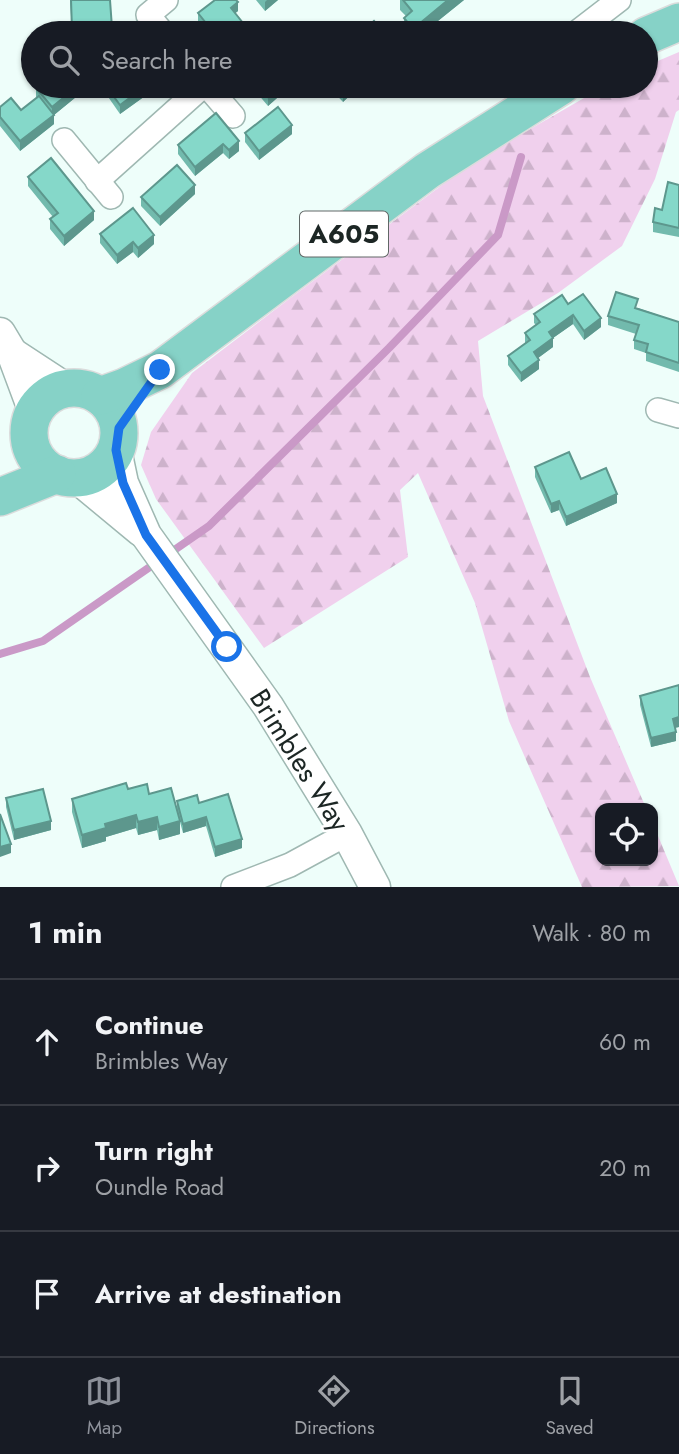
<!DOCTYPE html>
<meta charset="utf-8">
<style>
body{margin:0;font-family:Jost,sans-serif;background:#20242c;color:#f1f3f6}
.controls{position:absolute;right:21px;bottom:21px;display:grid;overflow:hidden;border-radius:14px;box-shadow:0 2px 5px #0004}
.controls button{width:63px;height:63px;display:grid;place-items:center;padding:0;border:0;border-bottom:2px solid #363941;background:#171b24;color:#f1f3f6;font:35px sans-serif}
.stop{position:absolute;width:21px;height:21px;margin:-16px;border:5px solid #1a73e8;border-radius:50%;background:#fff}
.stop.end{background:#1a73e8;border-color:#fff;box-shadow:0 2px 7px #0008}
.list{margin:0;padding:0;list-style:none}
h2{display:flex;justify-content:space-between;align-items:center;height:91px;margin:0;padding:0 28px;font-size:30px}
h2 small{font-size:23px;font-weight:400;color:#9ea1a6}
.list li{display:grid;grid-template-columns:46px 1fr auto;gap:21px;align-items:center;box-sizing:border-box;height:126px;padding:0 28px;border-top:2px solid #363941}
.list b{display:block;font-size:26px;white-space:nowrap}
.list p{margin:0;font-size:23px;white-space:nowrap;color:#9ea1a6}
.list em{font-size:23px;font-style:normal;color:#9ea1a6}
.icon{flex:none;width:38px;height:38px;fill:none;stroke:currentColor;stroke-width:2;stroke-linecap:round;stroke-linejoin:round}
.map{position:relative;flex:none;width:679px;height:887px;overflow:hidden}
.search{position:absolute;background:#171b24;box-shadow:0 2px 5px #0004;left:21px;right:21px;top:21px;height:77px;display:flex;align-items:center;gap:18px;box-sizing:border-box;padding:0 24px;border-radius:38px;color:#9ea1a6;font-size:26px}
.sheet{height:469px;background:#171b24}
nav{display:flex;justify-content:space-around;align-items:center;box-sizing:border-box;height:98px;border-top:2px solid #363941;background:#171b24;font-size:19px;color:#9ea1a6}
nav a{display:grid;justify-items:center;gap:4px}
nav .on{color:#8c9099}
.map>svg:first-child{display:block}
.forest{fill:url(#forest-firs)}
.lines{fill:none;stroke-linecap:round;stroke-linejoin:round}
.stream{stroke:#ca99c7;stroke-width:8}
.minor-casing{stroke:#9fb8b2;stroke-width:26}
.tertiary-casing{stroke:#9fb8b2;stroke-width:33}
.primary-casing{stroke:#dbdcdc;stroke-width:40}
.minor{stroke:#fff;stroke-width:23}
.tertiary{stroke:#fff;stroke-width:30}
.primary{stroke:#86d2c7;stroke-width:37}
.wall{fill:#72baad}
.shaded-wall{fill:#5d978d}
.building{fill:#85d8c9;stroke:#5d978d;stroke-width:2}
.route{stroke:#1a73e8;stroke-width:9}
.labels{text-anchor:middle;stroke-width:5;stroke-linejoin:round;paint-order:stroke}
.shield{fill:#fff;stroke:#606766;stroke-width:2}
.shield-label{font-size:26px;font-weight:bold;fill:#1c2624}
.street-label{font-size:28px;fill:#1c2624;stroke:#fff}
</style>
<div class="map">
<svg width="679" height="887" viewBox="0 0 679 887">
<defs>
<pattern id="forest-firs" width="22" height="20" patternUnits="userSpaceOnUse" patternTransform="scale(1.75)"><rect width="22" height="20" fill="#f0d0ed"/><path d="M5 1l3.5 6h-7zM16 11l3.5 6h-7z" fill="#cdb2cb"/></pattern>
</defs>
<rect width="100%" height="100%" fill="#eefefa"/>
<!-- forest -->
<polygon class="forest" points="679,52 679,110 676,112 655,179 622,246 558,293 478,341 483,396 590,677 646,808 600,808 600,861 653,861 653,824 679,886 582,887 509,721 475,603 418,473 400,490 408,557 264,648 156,499 141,465 151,432 192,373 289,299 473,162 605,86 646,86 646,66"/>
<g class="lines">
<!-- stream -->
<polyline class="stream" points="0,654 43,641 209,526 389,348 498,235 521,157"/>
<!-- minor casing -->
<g class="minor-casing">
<g id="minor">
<polyline points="163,33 148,15 166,0"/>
<polyline points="576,33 619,0"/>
<polyline points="207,86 233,116"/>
<polyline points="64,140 111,197"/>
<polyline points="97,181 203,86"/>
<polyline points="658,410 679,416"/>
<polyline points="233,887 290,865 347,834"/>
</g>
</g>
<!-- tertiary casing -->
<g class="tertiary-casing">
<g id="tertiary">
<polyline points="0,333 12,353 34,412"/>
<polyline points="12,353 67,389"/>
<polyline points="116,450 123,483 146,535 268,706 347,834 375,887"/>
<polyline points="77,478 141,531"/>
</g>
</g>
<!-- primary casing -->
<g class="primary-casing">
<g id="primary">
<polyline points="646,36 679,22"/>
<circle cx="74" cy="433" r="45"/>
<polyline points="100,396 125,387 160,370 427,171 561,86"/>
<polyline points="0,497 57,474"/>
</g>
</g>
<!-- minor -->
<use href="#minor" class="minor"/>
<!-- tertiary -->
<use href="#tertiary" class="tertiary"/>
<!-- primary -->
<use href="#primary" class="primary"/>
</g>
<!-- wall -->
<g class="wall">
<polygon points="70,0 110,0 112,33 72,33"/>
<polygon points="256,0 278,0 265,11"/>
<polygon points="400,0 464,0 423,33 406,33 404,31 404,18 406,16 400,10"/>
<polygon points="238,11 235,13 251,33 207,33 198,22 198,13"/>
<polygon points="87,86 87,88 54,115 54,124 20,151 0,126 0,107 21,110 36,98 36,88"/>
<polygon points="104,86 159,86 120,114 104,91"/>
<polygon points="245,86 285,86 285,91 268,106 251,86 247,89"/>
<polygon points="328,86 360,86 343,102"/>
<polygon points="216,113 239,151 229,159 223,153 195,176 178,154 178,145"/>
<polygon points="245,133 292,134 259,160 245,142"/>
<polygon points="28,177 94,220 64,246 50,229 50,219 53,217 28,186"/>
<polygon points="679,185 679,237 653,232 653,222"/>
<polygon points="195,194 160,226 141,206 141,197"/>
<polygon points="100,234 154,244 138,258 133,252 117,264 100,243"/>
<polygon points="568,304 601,327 584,340 573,324 553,338 553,347 538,358 539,369 521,382 508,365 508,356 525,343 525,333 536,325 534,323 534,314"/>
<polygon points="638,308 679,322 679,372 646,361 646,353 634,349 634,340 636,334 608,325 608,316"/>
<polygon points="535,467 581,479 617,503 566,526 559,510 551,513 535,477"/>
<polygon points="679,685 679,727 675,728 676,741 651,747 640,705 640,696"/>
<polygon points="128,789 149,794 177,809 177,801 199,803 242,848 215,857 206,826 183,833 180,822 180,834 159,840 157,830 138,835 136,828 106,837 106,841 82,848 72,812 72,799"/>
<polygon points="6,798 51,830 14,840 6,807"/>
</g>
<!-- shaded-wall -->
<g class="shaded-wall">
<polygon points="267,0 278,0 265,11 265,2"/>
<polygon points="448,0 464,0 423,33 413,33 413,29"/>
<polygon points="238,2 238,11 231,17 231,8"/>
<polygon points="78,86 87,86 87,88 54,115 54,124 20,151 20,141 52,116 52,107"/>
<polygon points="146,86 159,86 120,114 120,105"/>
<polygon points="280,86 285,86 285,91 268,106 268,97"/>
<polygon points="350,86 360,86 343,102 343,92"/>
<polygon points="292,125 292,134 259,160 259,151"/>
<polygon points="239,141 239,151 229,159 229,150"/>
<polygon points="223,144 223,153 195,176 195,167"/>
<polygon points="195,185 195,194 160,226 160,217"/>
<polygon points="94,211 94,220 64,246 64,236"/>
<polygon points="154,235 154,244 138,258 138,248"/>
<polygon points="133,242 133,252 117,264 117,255"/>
<polygon points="573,315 573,324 553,338 553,347 534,361 534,352 549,332"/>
<polygon points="601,318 601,327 584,340 584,331"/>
<polygon points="539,360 539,369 521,382 521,373"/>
<polygon points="617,494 617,503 566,526 566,517"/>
<polygon points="559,501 559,510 551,513 551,504"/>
<polygon points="679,717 679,727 673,728 673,719"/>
<polygon points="676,732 676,741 651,747 651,738"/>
<polygon points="136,815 136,828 106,837 106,841 82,848 82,835 105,824"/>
<polygon points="157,817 157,830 138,835 138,822"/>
<polygon points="206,817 206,826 183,833 183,824"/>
<polygon points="51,821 51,830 14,840 14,830"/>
<polygon points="180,821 180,834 159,840 159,827"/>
<polygon points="242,839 242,848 215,857 215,847"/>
<polygon points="11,844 11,853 0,857 0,847"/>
</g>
<!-- building -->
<g class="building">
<polygon points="71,0 110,0 112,28 72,30"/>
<polygon points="215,0 236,0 238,2 231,8 251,33 214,33 198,13"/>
<polygon points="403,0 448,0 413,29 404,18 412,11"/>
<polygon points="374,21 385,33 361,33"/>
<polygon points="38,86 78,86 52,107 36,88"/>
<polygon points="106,86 146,86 120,105"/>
<polygon points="258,86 280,86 268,97"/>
<polygon points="337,86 350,86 343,92"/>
<polygon points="39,96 54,115 20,141 0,117 0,107 11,98 21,110"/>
<polygon points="278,107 292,125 259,151 245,133"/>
<polygon points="216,113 239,141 229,150 223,144 195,167 178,145"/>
<polygon points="51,158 94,211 64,236 50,219 58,213 28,177"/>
<polygon points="177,165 195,185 160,217 141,197"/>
<polygon points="668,182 679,185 679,228 653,222 655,208 662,210"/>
<polygon points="133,208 154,235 138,248 133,242 117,255 100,234"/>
<polygon points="616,292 638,299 635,308 679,322 679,363 646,352 648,344 634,340 639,325 608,316"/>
<polygon points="583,294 601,318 584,331 573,315 549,332 553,338 534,352 539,360 521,373 508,356 530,340 525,333 540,322 534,314 562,295 568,304"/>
<polygon points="569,452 581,479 606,468 617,494 566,517 559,501 551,504 535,467"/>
<polygon points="679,685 679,717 673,719 676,732 651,738 640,696"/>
<polygon points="126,783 128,789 147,784 149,794 171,788 180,821 159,827 157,817 138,822 136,815 105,824 106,828 82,835 72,799"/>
<polygon points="43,789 51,821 14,830 6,798"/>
<polygon points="228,794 242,839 215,847 206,817 183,824 177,801 197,795 199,803"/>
<polygon points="0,814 11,844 0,847"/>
</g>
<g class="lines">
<!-- route -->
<polyline class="route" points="160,370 119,428 116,450 123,483 146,535 227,647"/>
</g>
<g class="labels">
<!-- shield labels -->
<rect class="shield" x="300" y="211.5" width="88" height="45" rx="5"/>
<g class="shield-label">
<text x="344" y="243">A605</text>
</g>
<!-- street labels -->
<g class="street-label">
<text transform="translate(300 760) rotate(58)" y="10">Brimbles Way</text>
</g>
</g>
</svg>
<div class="controls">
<button><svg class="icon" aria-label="locate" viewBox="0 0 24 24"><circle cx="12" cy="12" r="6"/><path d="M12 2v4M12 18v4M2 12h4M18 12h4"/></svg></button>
</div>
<div class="stop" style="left:227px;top:647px"></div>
<div class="stop end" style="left:160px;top:370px"></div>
<div class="search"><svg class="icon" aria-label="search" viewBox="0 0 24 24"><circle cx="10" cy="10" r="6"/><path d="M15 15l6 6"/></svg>Search here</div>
</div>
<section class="sheet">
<h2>1 min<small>Walk · 80 m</small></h2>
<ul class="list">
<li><svg class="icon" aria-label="ahead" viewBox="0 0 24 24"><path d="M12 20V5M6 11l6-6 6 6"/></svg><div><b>Continue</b><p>Brimbles Way</p></div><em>60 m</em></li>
<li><svg class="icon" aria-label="right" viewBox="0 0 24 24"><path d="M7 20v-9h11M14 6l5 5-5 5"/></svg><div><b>Turn right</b><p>Oundle Road</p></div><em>20 m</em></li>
<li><svg class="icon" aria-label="arrive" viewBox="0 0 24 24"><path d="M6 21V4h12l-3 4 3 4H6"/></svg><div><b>Arrive at destination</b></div></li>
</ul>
</section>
<nav>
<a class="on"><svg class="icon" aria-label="map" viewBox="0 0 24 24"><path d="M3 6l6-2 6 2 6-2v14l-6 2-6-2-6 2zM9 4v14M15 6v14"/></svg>Map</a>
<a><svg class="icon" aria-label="directions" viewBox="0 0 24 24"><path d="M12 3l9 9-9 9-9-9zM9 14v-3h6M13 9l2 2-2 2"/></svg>Directions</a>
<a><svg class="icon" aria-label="saved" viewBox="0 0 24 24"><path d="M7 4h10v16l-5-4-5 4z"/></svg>Saved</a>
</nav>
